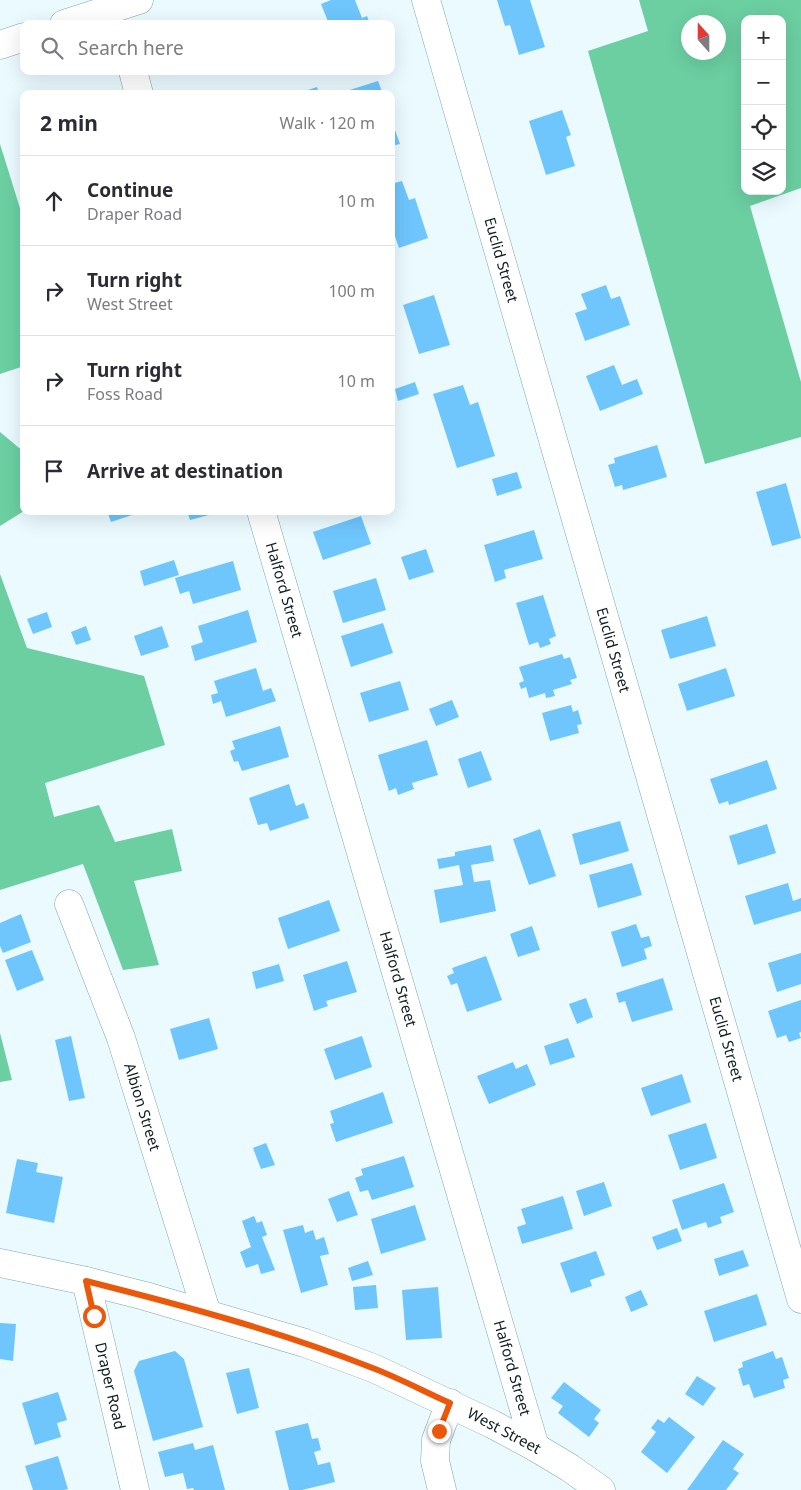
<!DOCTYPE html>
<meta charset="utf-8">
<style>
body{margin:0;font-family:"Noto Sans",sans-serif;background:#f2f2f3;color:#2b2b33}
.controls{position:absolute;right:15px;top:15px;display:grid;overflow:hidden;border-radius:10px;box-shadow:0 5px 20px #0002}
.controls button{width:45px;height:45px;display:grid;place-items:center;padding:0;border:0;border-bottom:1px solid #e1e1e2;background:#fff;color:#2b2b33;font:25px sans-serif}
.compass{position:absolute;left:681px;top:15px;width:45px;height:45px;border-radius:50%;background:#fff;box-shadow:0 5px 20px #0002;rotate:339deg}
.stop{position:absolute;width:15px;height:15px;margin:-11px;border:4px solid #ea580c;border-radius:50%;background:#fff}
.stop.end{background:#ea580c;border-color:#fff;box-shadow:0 1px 5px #0008}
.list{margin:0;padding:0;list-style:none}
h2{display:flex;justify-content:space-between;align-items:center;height:65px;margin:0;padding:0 20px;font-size:21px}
h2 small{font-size:16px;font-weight:400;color:#7c7c81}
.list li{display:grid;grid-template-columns:32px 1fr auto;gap:15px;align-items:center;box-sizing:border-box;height:90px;padding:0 20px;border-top:1px solid #e1e1e2}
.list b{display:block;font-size:19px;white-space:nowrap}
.list p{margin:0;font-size:16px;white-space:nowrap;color:#7c7c81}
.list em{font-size:16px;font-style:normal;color:#7c7c81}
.icon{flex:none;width:28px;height:28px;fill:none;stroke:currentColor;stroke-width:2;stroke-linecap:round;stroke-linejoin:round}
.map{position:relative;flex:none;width:801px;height:1490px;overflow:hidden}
.search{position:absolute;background:#fff;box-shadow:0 5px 20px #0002;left:20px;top:20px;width:375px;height:55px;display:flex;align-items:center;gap:12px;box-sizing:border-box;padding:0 18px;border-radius:10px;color:#7c7c81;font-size:19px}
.panel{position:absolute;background:#fff;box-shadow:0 5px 20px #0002;left:20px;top:90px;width:375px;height:425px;border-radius:10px}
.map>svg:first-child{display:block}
.forest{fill:#6bcfa2;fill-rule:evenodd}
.building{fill:#6ec6fd}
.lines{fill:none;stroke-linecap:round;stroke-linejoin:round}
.minor-casing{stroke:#7fa6ae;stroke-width:29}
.secondary-casing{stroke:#7fa6ae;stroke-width:29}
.minor{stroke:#fff;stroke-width:28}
.secondary{stroke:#fff;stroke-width:28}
.route{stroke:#ea580c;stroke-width:6}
.labels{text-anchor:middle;stroke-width:4;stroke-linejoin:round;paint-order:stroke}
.street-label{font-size:15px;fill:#0f1e21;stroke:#fff}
</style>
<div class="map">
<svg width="801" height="1490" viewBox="0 0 801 1490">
<rect width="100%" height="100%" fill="#eafafe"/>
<!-- forest -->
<g class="forest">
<path d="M639,0H801V188L750,206L801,382V437L705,464L588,51L648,31ZM745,19H782V191H745ZM718,22V52H688V22Z"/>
<polygon points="0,144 24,221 24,366 0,374"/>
<polygon points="0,432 24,452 24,511 0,526"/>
<polygon points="0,574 27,648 144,676 165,745 45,783 54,817 99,805 115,842 172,829 182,871 134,881 159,965 123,970 83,864 0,890"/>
<polygon points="0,1033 12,1080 0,1082"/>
</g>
<!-- building -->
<g class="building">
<polygon points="331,0 355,0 362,18 367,16 370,24 329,24 321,4"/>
<polygon points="497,0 530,0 545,47 519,55 510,25 505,26"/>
<polygon points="378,81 383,94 340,94 340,93"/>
<polygon points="317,87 319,94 306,94 305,91"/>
<polygon points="562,110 571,135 566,137 575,166 546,175 529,121"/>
<polygon points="391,119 400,144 391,146"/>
<polygon points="402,181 409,200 415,198 428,238 399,248 391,225 391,184"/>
<polygon points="606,285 611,299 620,296 630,325 585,341 575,313 587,309 581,294"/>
<polygon points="434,295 450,345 419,354 403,305"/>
<polygon points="614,365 622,385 637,379 643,394 600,411 586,376"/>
<polygon points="415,382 419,394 398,401 395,389"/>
<polygon points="463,385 470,405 478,402 495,456 457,468 433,394"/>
<polygon points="657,445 667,477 623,490 622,485 615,487 608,465 615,463 614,458"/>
<polygon points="517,472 522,488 497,496 492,479"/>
<polygon points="786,483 801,538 772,546 756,492"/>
<polygon points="107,511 141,511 141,512 111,522"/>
<polygon points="187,511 208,511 209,515 190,520"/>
<polygon points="361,516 371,544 323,560 313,532"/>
<polygon points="534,530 543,559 504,570 506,578 495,582 484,545"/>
<polygon points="426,549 434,572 409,580 401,557"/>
<polygon points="174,560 179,575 144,586 140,571"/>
<polygon points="233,561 241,590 193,604 189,591 180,594 175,578"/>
<polygon points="376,578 386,610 343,623 333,591"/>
<polygon points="543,595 556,636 549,639 551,644 540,648 538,642 529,645 516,603"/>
<polygon points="248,610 257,642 195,661 191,646 203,642 198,626"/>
<polygon points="47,612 52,627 33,634 27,619"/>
<polygon points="707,616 716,646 670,659 661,630"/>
<polygon points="383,623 393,653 351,667 341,636"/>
<polygon points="86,626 91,640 76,645 71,632"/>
<polygon points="162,626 169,647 141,656 134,636"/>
<polygon points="562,654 564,659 570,657 577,678 570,680 572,684 553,690 555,696 546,698 545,693 529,698 526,687 521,689 519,683 524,681 519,667"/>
<polygon points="256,668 263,691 271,688 276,701 226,717 221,701 213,704 211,695 218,693 214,681"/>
<polygon points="726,668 735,696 687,711 678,684"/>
<polygon points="400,681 409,710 369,722 360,693"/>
<polygon points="452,700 459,717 436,726 429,709"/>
<polygon points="571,705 573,712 578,710 582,724 577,725 579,733 550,741 542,713"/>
<polygon points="280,726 289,757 242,771 238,761 234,762 230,751 235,749 232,741"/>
<polygon points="427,740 438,775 412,783 414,789 398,795 396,788 389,791 378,755"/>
<polygon points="481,751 492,780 468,788 458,759"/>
<polygon points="767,760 777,789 729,805 728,801 719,804 710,779"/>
<polygon points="289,784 296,806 304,803 309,818 270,831 267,823 258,825 249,798"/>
<polygon points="620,821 629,851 580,865 572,834"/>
<polygon points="767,824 776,853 738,865 729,836"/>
<polygon points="540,829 556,876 529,885 513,839"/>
<polygon points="491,845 494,861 471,865 474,882 490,880 496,911 440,923 434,890 463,885 459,865 439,869 437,859 455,856 455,852"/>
<polygon points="632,863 642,895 598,908 589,875"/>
<polygon points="788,883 793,901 801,898 801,911 754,925 745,896"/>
<polygon points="329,900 340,931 288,949 278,918"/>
<polygon points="21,914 31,942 3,953 0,946 0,923"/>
<polygon points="636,924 641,938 649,936 652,946 644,949 647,959 622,967 611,932"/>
<polygon points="532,926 540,950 518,957 510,934"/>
<polygon points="32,950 44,980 17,991 5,960"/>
<polygon points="801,953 801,984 777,992 768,963"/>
<polygon points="486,956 502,1000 467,1012 457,983 451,985 447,976 454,973 452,968"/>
<polygon points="347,961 357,992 326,1001 328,1006 314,1011 303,975"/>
<polygon points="279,964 284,981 256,989 252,972"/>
<polygon points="663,978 673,1010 632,1022 625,1001 619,1003 616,993"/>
<polygon points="586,998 593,1017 577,1024 569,1004"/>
<polygon points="801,1000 801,1032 799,1033 801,1038 789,1042 786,1035 777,1038 768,1011"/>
<polygon points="209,1018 218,1049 179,1060 170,1029"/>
<polygon points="71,1036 85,1098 69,1101 55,1040"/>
<polygon points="362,1036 372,1067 335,1080 324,1049"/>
<polygon points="568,1038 575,1057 550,1065 544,1046"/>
<polygon points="513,1062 516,1069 527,1064 536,1085 489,1104 477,1076"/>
<polygon points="682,1074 691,1102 651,1116 641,1088"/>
<polygon points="383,1092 393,1123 336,1142 330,1124 334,1123 330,1111"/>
<polygon points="706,1123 717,1158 680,1170 668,1135"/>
<polygon points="266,1143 275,1165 261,1169 253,1148"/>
<polygon points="404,1156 414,1187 372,1200 368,1190 360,1192 355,1178 363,1175 361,1169"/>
<polygon points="17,1159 38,1163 36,1172 63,1177 54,1223 6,1213"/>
<polygon points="604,1182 612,1206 584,1216 576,1191"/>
<polygon points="724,1183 734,1212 720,1217 722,1223 708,1228 706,1222 682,1230 672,1200"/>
<polygon points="349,1191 358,1215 337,1222 328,1199"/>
<polygon points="563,1196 573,1229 522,1244 517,1227 526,1224 521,1209"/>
<polygon points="415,1205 426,1240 381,1254 371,1219"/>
<polygon points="254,1216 257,1223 262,1221 267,1235 262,1237 275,1270 261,1274 258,1264 246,1268 240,1252 251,1247 242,1221"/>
<polygon points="303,1225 305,1233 313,1230 316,1240 324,1237 329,1254 320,1256 328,1285 301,1293 283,1230"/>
<polygon points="677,1228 682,1241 657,1250 652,1237"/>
<polygon points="743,1250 749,1266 719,1276 714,1259"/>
<polygon points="596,1251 605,1275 590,1280 592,1286 571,1293 560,1263"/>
<polygon points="368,1261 373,1275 352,1281 348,1268"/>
<polygon points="376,1285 378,1308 355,1310 353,1287"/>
<polygon points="438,1287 442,1338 406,1340 402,1290"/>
<polygon points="641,1290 648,1305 631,1312 625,1297"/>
<polygon points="757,1294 767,1325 714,1342 704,1311"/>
<polygon points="0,1323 16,1324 13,1361 0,1359"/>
<polygon points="175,1351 184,1359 203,1427 153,1441 134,1371 139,1361"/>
<polygon points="773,1351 776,1359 782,1357 789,1378 783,1380 785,1388 754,1398 749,1384 743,1386 738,1369 743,1367 742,1362"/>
<polygon points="249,1368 259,1408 237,1414 226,1373"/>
<polygon points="697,1376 716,1388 703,1406 685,1394"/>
<polygon points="564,1382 601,1410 594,1419 599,1423 589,1437 558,1413 563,1406 551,1398"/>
<polygon points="58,1392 67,1420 57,1423 61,1437 35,1445 22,1403"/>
<polygon points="669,1417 695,1437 667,1473 641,1452 656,1432 651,1428 658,1419 664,1423"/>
<polygon points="308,1423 312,1439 318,1438 321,1450 314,1452 318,1465 330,1462 335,1482 302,1490 289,1490 275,1431"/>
<polygon points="723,1440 744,1454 733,1469 739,1473 726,1490 687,1490"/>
<polygon points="193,1443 195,1450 213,1445 225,1490 194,1490 193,1488 187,1489 183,1473 165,1477 158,1452"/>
<polygon points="58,1456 68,1489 64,1490 33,1490 25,1466"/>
</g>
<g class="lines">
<!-- minor casing -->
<g class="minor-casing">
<g id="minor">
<polyline points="426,0 801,1299"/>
<polyline points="64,24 139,0"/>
<polyline points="0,45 24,37"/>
<polyline points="133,71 139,94"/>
<polyline points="261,511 535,1447"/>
<polyline points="69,904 121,1038 207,1314"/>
<polyline points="86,1281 135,1490"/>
<polyline points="442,1490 435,1461 436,1440 450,1403"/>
</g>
</g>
<!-- secondary casing -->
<g class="secondary-casing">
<polyline id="secondary" points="0,1263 86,1281 145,1296 305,1343 373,1368 492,1424 535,1447 570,1468 601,1490"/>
</g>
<!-- minor -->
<use href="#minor" class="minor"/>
<!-- secondary -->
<use href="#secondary" class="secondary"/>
</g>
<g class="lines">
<!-- route -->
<path class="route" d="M94,1316L86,1281C181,1305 279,1331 370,1367C397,1377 423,1391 450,1403L439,1431"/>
</g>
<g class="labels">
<!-- street labels -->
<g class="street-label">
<text transform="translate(501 260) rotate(74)" y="5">Euclid Street</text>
<text transform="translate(284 590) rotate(74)" y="5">Halford Street</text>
<text transform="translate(613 650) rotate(74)" y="5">Euclid Street</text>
<text transform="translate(398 979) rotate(74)" y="5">Halford Street</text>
<text transform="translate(726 1039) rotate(74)" y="5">Euclid Street</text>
<text transform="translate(142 1107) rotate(73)" y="5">Albion Street</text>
<text transform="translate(512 1368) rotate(74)" y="5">Halford Street</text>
<text transform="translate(110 1386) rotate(77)" y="5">Draper Road</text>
<text transform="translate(504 1431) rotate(28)" y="5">West Street</text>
</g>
</g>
</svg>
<div class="controls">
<button>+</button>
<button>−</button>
<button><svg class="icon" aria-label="locate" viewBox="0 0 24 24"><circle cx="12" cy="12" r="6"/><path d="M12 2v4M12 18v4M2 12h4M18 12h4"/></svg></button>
<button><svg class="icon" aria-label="layers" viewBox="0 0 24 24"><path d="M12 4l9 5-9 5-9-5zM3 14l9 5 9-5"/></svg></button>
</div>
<svg class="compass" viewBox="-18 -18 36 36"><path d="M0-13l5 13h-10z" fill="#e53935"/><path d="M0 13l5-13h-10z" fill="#7c7c81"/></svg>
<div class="stop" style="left:94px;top:1316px"></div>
<div class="stop end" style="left:439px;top:1431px"></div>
<div class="search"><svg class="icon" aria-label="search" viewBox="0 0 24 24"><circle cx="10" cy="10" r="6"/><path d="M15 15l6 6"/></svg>Search here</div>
<section class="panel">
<h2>2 min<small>Walk · 120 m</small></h2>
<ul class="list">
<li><svg class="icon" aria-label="ahead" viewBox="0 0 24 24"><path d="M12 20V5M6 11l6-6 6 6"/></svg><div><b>Continue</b><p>Draper Road</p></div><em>10 m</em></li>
<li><svg class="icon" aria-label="right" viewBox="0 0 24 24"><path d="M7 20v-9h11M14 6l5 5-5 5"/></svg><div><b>Turn right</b><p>West Street</p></div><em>100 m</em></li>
<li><svg class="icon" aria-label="right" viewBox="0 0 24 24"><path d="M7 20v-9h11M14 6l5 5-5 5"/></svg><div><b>Turn right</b><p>Foss Road</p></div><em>10 m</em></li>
<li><svg class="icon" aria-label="arrive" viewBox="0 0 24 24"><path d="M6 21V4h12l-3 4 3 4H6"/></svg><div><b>Arrive at destination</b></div></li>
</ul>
</section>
</div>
